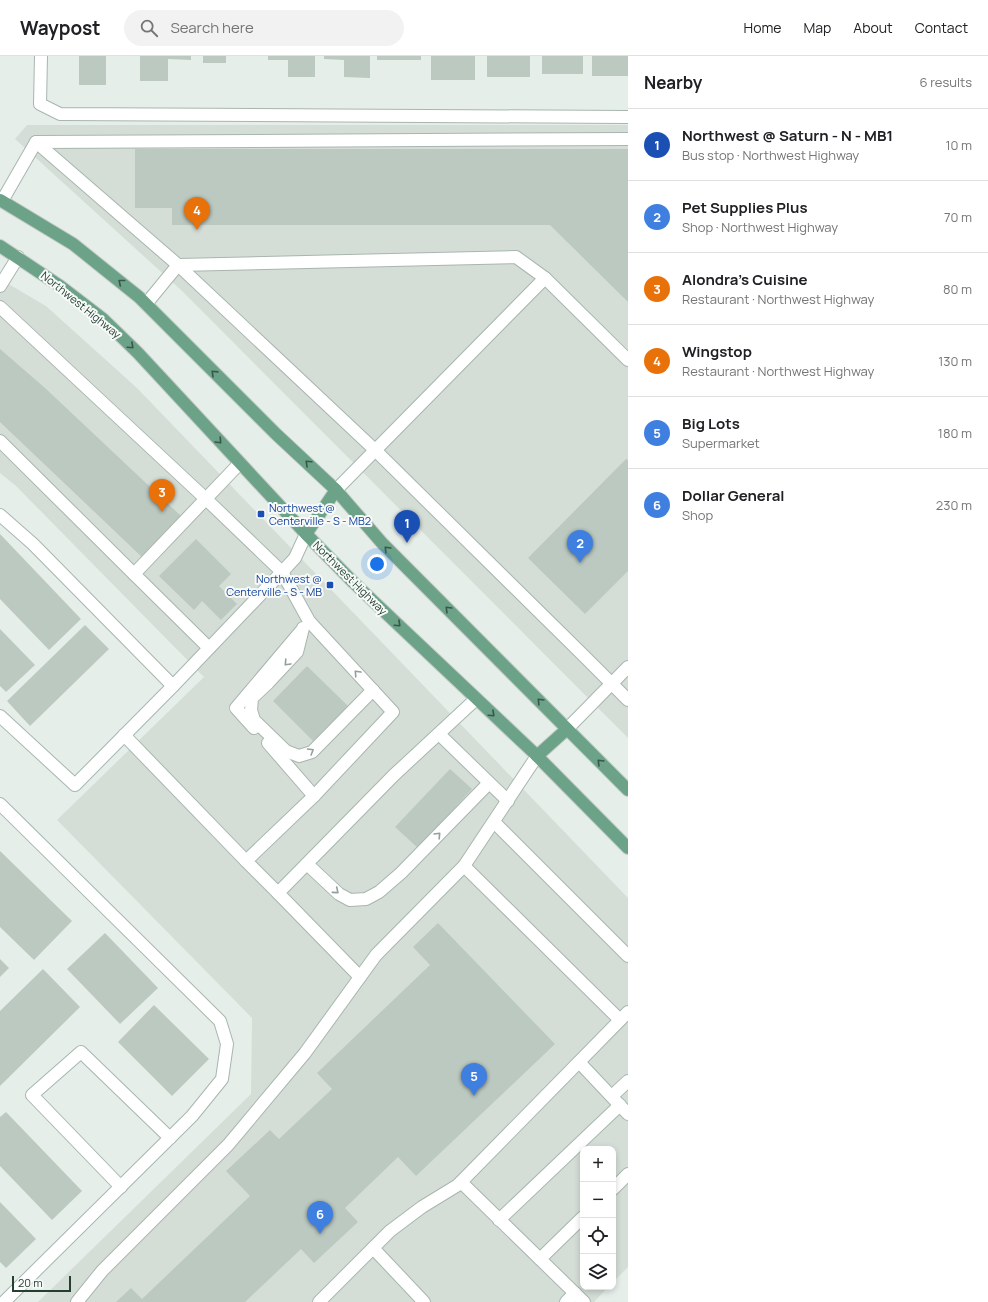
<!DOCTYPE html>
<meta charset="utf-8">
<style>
body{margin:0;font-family:Manrope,sans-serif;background:#f2f2f2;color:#202124}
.controls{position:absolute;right:12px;bottom:12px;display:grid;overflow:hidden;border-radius:8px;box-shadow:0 2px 6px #0003}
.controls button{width:36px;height:36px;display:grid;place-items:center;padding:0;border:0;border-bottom:1px solid #e0e0e0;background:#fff;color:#202124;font:20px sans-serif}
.scale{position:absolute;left:12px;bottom:10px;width:59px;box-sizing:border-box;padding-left:4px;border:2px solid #254033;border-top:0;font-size:11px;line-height:14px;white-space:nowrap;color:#254033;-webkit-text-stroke:3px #f7faf8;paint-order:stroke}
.you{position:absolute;left:377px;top:508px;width:14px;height:14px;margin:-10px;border:3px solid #fff;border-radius:50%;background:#1a73e8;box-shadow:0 0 0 6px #1a73e833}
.badge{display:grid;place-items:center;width:26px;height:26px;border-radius:50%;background:#ec6866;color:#fff;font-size:13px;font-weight:700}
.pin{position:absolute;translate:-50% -33px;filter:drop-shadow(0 1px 2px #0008)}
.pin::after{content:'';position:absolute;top:21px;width:14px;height:12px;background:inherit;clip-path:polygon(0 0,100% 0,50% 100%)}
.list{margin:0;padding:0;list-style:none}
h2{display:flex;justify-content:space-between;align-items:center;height:52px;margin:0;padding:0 16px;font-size:17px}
h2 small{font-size:13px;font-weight:400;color:#757577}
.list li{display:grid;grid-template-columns:26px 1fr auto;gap:12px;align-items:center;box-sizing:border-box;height:72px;padding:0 16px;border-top:1px solid #e0e0e0}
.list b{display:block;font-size:15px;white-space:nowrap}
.list p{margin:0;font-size:13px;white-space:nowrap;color:#757577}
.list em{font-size:13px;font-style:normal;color:#757577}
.icon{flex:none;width:22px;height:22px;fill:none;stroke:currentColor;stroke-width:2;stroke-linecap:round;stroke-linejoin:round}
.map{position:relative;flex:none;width:628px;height:1246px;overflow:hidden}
header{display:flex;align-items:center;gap:24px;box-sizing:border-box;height:56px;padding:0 20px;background:#fff;border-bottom:1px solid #e0e0e0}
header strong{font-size:19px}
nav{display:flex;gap:22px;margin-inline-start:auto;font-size:14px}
.search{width:280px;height:36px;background:#f2f2f2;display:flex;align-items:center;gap:10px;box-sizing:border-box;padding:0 14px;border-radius:22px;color:#757577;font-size:15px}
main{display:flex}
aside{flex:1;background:#fff}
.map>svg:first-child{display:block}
.built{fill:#d4ded7}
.building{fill:#bbc9c1}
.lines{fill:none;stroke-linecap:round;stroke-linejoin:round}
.minor-casing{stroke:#a8b6af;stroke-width:14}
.major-casing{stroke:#c2cac6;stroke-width:14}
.minor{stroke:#fff;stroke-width:12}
.major{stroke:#6ca288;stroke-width:12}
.oneway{stroke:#375848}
.oneway2{stroke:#92a099}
.transit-dot{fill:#1a4fb4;stroke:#f7faf8;stroke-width:1.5}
.labels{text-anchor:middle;stroke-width:4;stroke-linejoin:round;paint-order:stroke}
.street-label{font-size:11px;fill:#254033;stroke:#f7faf8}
.transit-label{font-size:11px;fill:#164399;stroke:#f7faf8;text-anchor:start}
</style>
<header>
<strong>Waypost</strong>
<div class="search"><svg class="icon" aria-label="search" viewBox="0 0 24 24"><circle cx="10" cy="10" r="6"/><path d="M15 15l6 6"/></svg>Search here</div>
<nav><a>Home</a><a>Map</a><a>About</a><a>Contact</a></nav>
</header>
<main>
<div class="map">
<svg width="628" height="1246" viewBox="0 0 628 1246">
<rect width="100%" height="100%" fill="#e6eee9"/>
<!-- built -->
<g class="built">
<polygon points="27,69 628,69 628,682 181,234 15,83"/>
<polygon points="0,223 46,250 137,332 628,842 628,1211 613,1226 613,1093 583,1093 583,1231 608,1231 594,1246 38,1246 251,1038 252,962 57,764 204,621 16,430 0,417"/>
</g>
<!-- building -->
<g class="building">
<rect x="79" y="0" width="27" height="29"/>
<polygon points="140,0 191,0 191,4 168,3 168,25 140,25"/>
<rect x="203" y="0" width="23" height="7"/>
<polygon points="268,0 315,0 315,21 288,21 288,4 268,4"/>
<polygon points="324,0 370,0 370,22 344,21 344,4 324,3"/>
<rect x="377" y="0" width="44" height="4"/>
<rect x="431" y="0" width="44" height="24"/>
<rect x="487" y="0" width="43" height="21"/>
<rect x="542" y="0" width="41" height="18"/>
<rect x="592" y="0" width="36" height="20"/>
<polygon points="135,93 628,93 628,246 550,169 172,169 172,152 135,152"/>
<polygon points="0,293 45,332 182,461 143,502 0,366"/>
<polygon points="626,403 628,404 628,515 585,558 528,502"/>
<polygon points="0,478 81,563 49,594 0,543"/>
<polygon points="196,483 231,518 219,530 237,548 221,564 202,545 194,554 159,520"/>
<polygon points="85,569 109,593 30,670 7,645"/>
<polygon points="0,573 35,609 6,636 0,630"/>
<polygon points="307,610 348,650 313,685 273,645"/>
<polygon points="450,713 472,733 418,792 395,771"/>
<polygon points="0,795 72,865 34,904 0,871"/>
<polygon points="438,867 555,988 416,1120 398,1101 345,1152 358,1166 314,1207 301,1193 245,1246 116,1246 131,1232 142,1243 250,1140 226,1115 270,1074 279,1083 332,1033 317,1017 430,909 413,891"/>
<polygon points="105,877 158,932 120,968 67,913"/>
<polygon points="0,903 9,912 0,921"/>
<polygon points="43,913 80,951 0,1030 0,955"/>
<polygon points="154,949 209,1003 172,1040 118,986"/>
<polygon points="6,1056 82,1135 52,1164 0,1110 0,1061"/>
<polygon points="0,1146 36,1183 6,1212 0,1206"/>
</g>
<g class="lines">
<!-- minor casing -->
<g class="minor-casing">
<g id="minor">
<polyline points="41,0 40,48 60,58 628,61"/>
<polyline points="628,83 36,86 178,209 375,394 584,600 628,644"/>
<polyline points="2,145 36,86"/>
<polyline points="0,230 18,201"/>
<polyline points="146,248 178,209 516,201 545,222"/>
<polyline points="0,251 206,443 282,516 309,565 393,656 314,740 246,805 278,837"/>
<polyline points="0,385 134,518 240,407"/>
<polyline points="336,434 545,222 628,304"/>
<polyline points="0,459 33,488 173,630"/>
<polyline points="134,518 209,592"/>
<polyline points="303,572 297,596 268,627 252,642 251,654 254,664 286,695 299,700 312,696 373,634"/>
<polyline points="0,660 75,729 173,630 282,516 295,502 306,478"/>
<polyline points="254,672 236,652 301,575"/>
<polyline points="567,673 628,611"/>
<polyline points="439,678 508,745"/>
<polyline points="124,679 246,805"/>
<polyline points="268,687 314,740"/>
<polyline points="0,748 220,965 227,988 222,1023 192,1060 4,1246"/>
<polyline points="494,766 628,900"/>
<polyline points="307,808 339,838 350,844 366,843 379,836 401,817 489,727"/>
<polyline points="464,810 620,964"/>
<polyline points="360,921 278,837 394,719 476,643"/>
<polyline points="579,1006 628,1058"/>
<polyline points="612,1040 628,1025"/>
<polyline points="461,1126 584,1246"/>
<polyline points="121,1131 32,1039 81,996 170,1082"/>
<polyline points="613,1133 628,1118"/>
<polyline points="499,1164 620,1049"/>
<polyline points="373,1192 424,1246"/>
<polyline points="540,1203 583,1161"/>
<polyline points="77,1246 102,1215 228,1089 305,997 376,899 464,810 537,700"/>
<polyline points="319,1246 390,1175 422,1151 458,1129 628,956"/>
<polyline points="566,1246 575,1237"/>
</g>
</g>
<!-- major casing -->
<g class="major-casing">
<g id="major">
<polyline points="0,144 73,188 139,241 276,378 336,434 382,487 628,734"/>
<polyline points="0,190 60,230 103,263 138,297 306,478 354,527 533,696 628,792"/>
<polyline points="306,478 336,434"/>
<polyline points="537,700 567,673"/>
</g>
</g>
<!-- minor -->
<use href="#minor" class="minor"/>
<!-- major -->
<use href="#major" class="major"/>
</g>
<!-- one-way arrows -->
<defs><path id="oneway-chevron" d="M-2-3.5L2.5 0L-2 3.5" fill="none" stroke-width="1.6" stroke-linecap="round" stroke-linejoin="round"/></defs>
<g class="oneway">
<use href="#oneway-chevron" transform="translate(121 226) rotate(-141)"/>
<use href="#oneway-chevron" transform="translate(131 290) rotate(43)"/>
<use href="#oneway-chevron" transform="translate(214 317) rotate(-136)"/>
<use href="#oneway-chevron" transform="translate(219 385) rotate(47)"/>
<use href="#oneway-chevron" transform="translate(308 407) rotate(-137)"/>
<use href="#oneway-chevron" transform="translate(387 493) rotate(-135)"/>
<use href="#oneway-chevron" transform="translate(448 553) rotate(-135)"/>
<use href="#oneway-chevron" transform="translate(398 568) rotate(43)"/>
<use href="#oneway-chevron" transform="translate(540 645) rotate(-134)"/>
<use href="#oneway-chevron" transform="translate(492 658) rotate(43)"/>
<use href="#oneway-chevron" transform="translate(600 706) rotate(-135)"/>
</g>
<g class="oneway2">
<use href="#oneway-chevron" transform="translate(287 607) rotate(133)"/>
<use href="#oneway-chevron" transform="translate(357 617) rotate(-133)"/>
<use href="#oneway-chevron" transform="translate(311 695) rotate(-31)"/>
<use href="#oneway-chevron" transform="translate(438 779) rotate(-46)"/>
<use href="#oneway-chevron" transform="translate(336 835) rotate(40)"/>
</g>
<!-- markers -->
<g class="transit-dot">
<rect x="257" y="454" width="8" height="8" rx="2"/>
<rect x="326" y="525" width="8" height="8" rx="2"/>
</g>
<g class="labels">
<!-- street labels -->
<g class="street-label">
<text transform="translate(81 249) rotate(39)" y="4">Northwest Highway</text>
<text transform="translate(350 522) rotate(45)" y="4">Northwest Highway</text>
</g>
<!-- transit labels -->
<g class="transit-label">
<text x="269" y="456">Northwest @<tspan x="269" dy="13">Centerville - S - MB2</tspan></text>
<text x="322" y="527" text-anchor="end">Northwest @<tspan x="322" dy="13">Centerville - S - MB</tspan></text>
</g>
</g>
</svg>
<div class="controls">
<button>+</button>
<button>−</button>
<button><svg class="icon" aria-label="locate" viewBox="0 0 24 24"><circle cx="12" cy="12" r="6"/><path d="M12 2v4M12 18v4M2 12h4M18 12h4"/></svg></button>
<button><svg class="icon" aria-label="layers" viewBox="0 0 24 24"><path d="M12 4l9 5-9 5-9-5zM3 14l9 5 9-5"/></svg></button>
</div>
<div class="scale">20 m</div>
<div class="you"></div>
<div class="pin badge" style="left:407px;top:487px;background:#1a4fb4">1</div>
<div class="pin badge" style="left:580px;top:507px;background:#3f7fe0">2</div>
<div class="pin badge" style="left:162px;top:456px;background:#e8710a">3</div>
<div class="pin badge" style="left:197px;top:174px;background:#e8710a">4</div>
<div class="pin badge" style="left:474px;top:1040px;background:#3f7fe0">5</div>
<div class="pin badge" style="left:320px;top:1178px;background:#3f7fe0">6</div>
</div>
<aside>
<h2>Nearby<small>6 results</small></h2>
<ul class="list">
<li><span class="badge" style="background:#1a4fb4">1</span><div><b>Northwest @ Saturn - N - MB1</b><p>Bus stop · Northwest Highway</p></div><em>10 m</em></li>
<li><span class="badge" style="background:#3f7fe0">2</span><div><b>Pet Supplies Plus</b><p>Shop · Northwest Highway</p></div><em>70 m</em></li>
<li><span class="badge" style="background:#e8710a">3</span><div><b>Alondra’s Cuisine</b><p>Restaurant · Northwest Highway</p></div><em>80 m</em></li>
<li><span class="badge" style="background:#e8710a">4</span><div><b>Wingstop</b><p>Restaurant · Northwest Highway</p></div><em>130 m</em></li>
<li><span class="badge" style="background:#3f7fe0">5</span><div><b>Big Lots</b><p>Supermarket</p></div><em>180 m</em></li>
<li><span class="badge" style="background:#3f7fe0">6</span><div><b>Dollar General</b><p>Shop</p></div><em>230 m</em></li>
</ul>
</aside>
</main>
